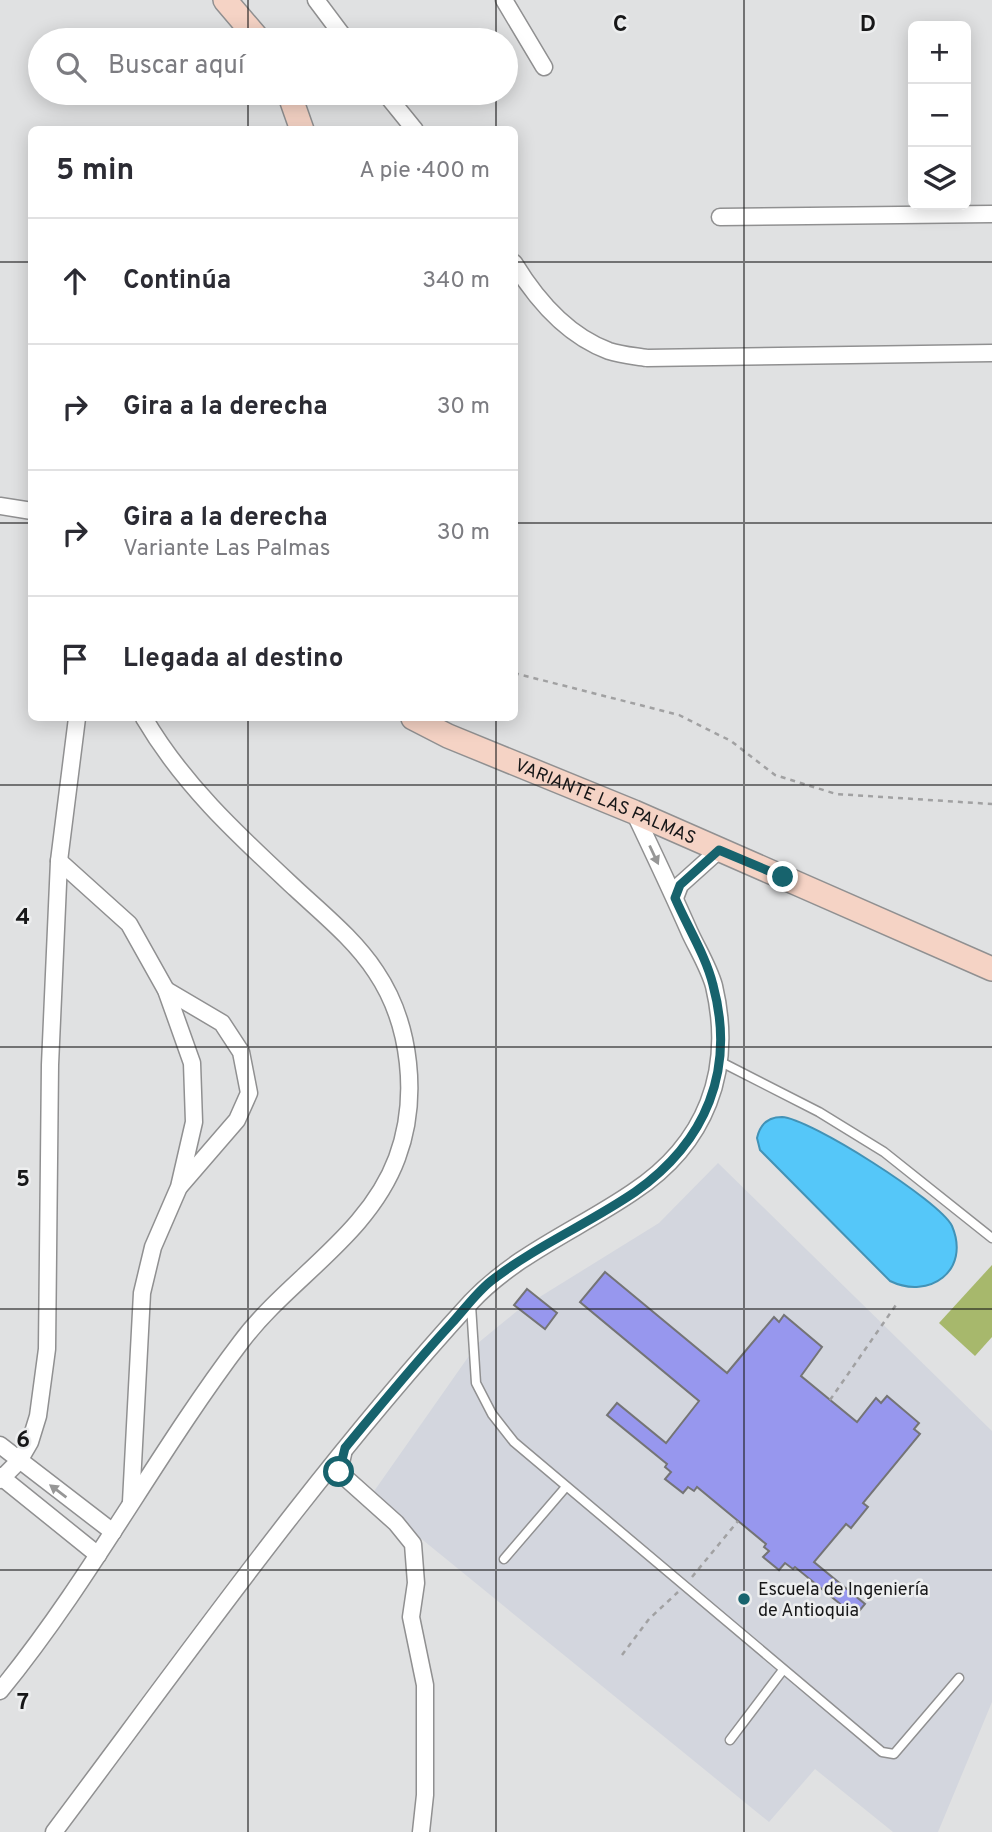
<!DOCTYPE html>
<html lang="es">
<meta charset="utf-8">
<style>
body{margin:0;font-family:Overpass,sans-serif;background:#f2f2f3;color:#2b2b33}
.controls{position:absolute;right:21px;top:21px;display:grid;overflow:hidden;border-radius:10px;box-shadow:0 4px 18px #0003}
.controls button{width:63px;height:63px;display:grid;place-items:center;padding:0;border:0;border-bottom:2px solid #e1e1e2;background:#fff;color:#2b2b33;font:35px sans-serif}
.stop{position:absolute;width:21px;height:21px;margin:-16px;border:5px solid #17636d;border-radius:50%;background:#fff}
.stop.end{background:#17636d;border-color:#fff;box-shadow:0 2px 7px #0008}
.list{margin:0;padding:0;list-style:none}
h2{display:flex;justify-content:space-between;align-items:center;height:91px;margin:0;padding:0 28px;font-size:30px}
h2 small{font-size:23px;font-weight:400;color:#7c7c81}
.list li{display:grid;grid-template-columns:46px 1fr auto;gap:21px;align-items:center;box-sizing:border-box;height:126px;padding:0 28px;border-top:2px solid #e1e1e2}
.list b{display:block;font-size:26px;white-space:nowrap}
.list p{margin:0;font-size:23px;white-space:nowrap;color:#7c7c81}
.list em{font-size:23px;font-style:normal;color:#7c7c81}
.icon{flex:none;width:38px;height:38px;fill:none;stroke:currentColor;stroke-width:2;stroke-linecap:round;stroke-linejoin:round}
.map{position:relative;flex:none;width:992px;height:1832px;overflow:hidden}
.search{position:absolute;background:#fff;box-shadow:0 4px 18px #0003;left:28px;top:28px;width:490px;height:77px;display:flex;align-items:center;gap:18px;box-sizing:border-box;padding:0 24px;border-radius:38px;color:#7c7c81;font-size:26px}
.panel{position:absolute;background:#fff;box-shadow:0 4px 18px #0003;left:28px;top:126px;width:490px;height:595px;border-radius:10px}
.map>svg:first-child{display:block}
.built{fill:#d3d6de}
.green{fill:#a7b86c}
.water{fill:#55c7f9;stroke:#4292b6;stroke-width:2}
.building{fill:#9797ee;stroke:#747475;stroke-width:2}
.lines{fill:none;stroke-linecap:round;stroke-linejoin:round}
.lane-casing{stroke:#909091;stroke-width:11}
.street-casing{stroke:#909091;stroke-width:19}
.secondary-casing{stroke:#909091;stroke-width:26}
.path{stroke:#a1a1a2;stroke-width:2.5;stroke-dasharray:5 5;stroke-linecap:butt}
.lane{stroke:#fff;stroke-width:8}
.street{stroke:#fff;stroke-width:16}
.secondary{stroke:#f5d3c5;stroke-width:23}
.oneway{fill:#979797}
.route{stroke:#17636d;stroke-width:9}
.grid{fill:none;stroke:#171718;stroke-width:2;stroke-opacity:0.55}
.poi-dot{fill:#17636d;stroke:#edeeef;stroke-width:2.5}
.labels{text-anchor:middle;stroke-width:5;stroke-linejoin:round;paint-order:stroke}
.street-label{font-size:18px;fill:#171718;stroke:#edeeef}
.poi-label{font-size:18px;fill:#171718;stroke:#edeeef;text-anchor:start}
.grid-label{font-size:23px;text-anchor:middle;font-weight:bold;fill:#171718;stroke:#edeeef;stroke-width:5;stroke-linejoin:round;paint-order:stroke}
</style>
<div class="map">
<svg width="992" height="1832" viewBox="0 0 992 1832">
<rect width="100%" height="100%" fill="#e0e1e2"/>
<!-- built -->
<polygon class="built" points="718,1163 992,1431 992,1702 938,1832 893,1832 815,1769 769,1822 370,1497 478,1343 517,1311 659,1223"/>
<!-- green -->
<polygon class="green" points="992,1265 992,1337 975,1356 939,1323"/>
<!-- water -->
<path class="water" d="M782,1117C809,1118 940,1201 952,1226C971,1271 929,1300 890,1281L760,1150L757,1138C760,1124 768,1117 782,1117Z"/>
<!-- building -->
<g class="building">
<polygon points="605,1272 727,1373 774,1317 779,1322 784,1315 822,1347 801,1376 857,1422 876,1398 881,1403 887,1396 919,1423 914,1429 920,1434 863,1503 868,1507 851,1528 846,1524 814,1562 865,1604 855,1616 795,1567 793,1569 785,1563 779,1570 763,1557 769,1551 764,1547 766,1544 697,1487 694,1491 688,1487 683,1493 665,1479 671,1472 665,1467 667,1464 607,1415 617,1403 666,1443 699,1401 580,1302"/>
<polygon points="527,1289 557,1313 545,1329 514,1305"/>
</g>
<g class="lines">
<!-- lane casing -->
<g class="lane-casing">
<g id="lane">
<polyline points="721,1062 819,1112 884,1152 992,1238"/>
<polyline points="471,1305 476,1383 492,1414 514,1442 882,1752 894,1754 959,1678"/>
<polyline points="504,1559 565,1488"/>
<polyline points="730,1740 783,1670"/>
</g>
</g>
<!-- street casing -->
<g class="street-casing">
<g id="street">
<polyline points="316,0 346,40"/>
<polyline points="504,0 544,67"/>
<polyline points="385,93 415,130"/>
<polyline points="720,217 992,214"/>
<path d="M514,263C536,299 568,336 609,351C621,355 635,356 647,358L992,353"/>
<polyline points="0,506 32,511"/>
<polyline points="59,861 129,924 166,990 192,1063 194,1122 179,1187 153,1247 142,1293 131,1502"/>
<polyline points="675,898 680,885 719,850"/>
<polyline points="166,990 222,1023 241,1052 249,1093 237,1120 180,1186"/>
<polyline points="0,1445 113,1532"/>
<polyline points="343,1454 339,1472 396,1523 413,1544 416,1583 411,1617 425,1685 425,1795 421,1832"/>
<polyline points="0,1476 98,1555"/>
<polyline points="0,1480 19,1461 30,1442 38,1416 47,1349 50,1065 59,861 77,718"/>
<path d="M0,1691C90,1581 156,1454 241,1342C289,1278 368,1236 397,1158C419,1099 411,1024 376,972C355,940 324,915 296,889C239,836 184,786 144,718"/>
<path d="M54,1832C189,1652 319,1468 471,1302C516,1254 579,1229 633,1192C706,1144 734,1071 714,986C709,968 698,950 690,933C672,892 653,852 634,812"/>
</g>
</g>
<!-- secondary casing -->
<g class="secondary-casing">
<g id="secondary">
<polyline points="225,0 259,40"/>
<polyline points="289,93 302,130"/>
<path id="s1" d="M413,718L448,736L634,812L992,969"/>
</g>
</g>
<!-- path -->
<g class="path">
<polyline points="514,673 679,715 731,741 775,775 836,794 992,804"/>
<polyline points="830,1400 898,1302"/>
<polyline points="692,1577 738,1521"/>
<polyline points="622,1655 649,1619 678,1592"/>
</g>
<!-- lane -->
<use href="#lane" class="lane"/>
<!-- street -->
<use href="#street" class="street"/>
<!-- secondary -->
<use href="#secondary" class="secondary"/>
</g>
<!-- one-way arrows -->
<defs><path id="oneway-solid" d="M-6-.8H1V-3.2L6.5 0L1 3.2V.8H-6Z" transform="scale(1.75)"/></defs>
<g class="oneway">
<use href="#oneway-solid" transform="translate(654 855) rotate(65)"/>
<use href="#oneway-solid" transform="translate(58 1491) rotate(-143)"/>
</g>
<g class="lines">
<!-- route -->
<path class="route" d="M339,1472L345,1448C380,1406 414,1364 451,1324C464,1310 476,1293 491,1281C536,1246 588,1224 635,1192C706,1142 736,1070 713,985C706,956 687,926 675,898L680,885L719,850L783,877"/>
</g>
<!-- grid -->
<path class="grid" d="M248,0V40M496,0V40M744,0V1832M248,93V130M496,93V130M0,262H32M514,262H992M0,523H32M514,523H992M248,718V1832M496,718V1832M0,785H992M0,1047H992M0,1309H992M0,1570H992"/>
<!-- markers -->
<circle class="poi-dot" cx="744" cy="1599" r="7"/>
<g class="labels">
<!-- street labels -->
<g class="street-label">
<text dy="6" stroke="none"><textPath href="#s1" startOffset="210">VARIANTE LAS PALMAS</textPath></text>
</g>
<!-- poi labels -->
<g class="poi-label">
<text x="758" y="1595">Escuela de Ingeniería<tspan x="758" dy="21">de Antioquia</tspan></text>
</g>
</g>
<g class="grid-label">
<text x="620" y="31">C</text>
<text x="868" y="31">D</text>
<text x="23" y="924">4</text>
<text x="23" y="1186">5</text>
<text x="23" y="1447">6</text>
<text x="23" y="1709">7</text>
</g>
</svg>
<div class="controls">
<button>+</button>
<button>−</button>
<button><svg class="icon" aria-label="layers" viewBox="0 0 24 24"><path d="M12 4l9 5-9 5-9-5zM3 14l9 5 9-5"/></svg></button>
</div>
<div class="stop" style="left:339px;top:1472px"></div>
<div class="stop end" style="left:783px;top:877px"></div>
<div class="search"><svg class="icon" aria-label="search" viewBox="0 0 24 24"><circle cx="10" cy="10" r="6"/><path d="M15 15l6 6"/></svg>Buscar aquí</div>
<section class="panel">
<h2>5 min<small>A pie · 400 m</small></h2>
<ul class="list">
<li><svg class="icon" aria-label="ahead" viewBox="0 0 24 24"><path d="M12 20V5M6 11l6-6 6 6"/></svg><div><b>Continúa</b></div><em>340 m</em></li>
<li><svg class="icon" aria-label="right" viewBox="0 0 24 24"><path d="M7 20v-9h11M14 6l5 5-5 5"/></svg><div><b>Gira a la derecha</b></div><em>30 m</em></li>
<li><svg class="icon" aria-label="right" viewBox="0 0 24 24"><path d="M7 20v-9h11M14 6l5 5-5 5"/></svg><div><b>Gira a la derecha</b><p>Variante Las Palmas</p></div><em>30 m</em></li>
<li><svg class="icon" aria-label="arrive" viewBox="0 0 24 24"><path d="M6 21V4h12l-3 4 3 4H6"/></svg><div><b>Llegada al destino</b></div></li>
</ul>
</section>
</div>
